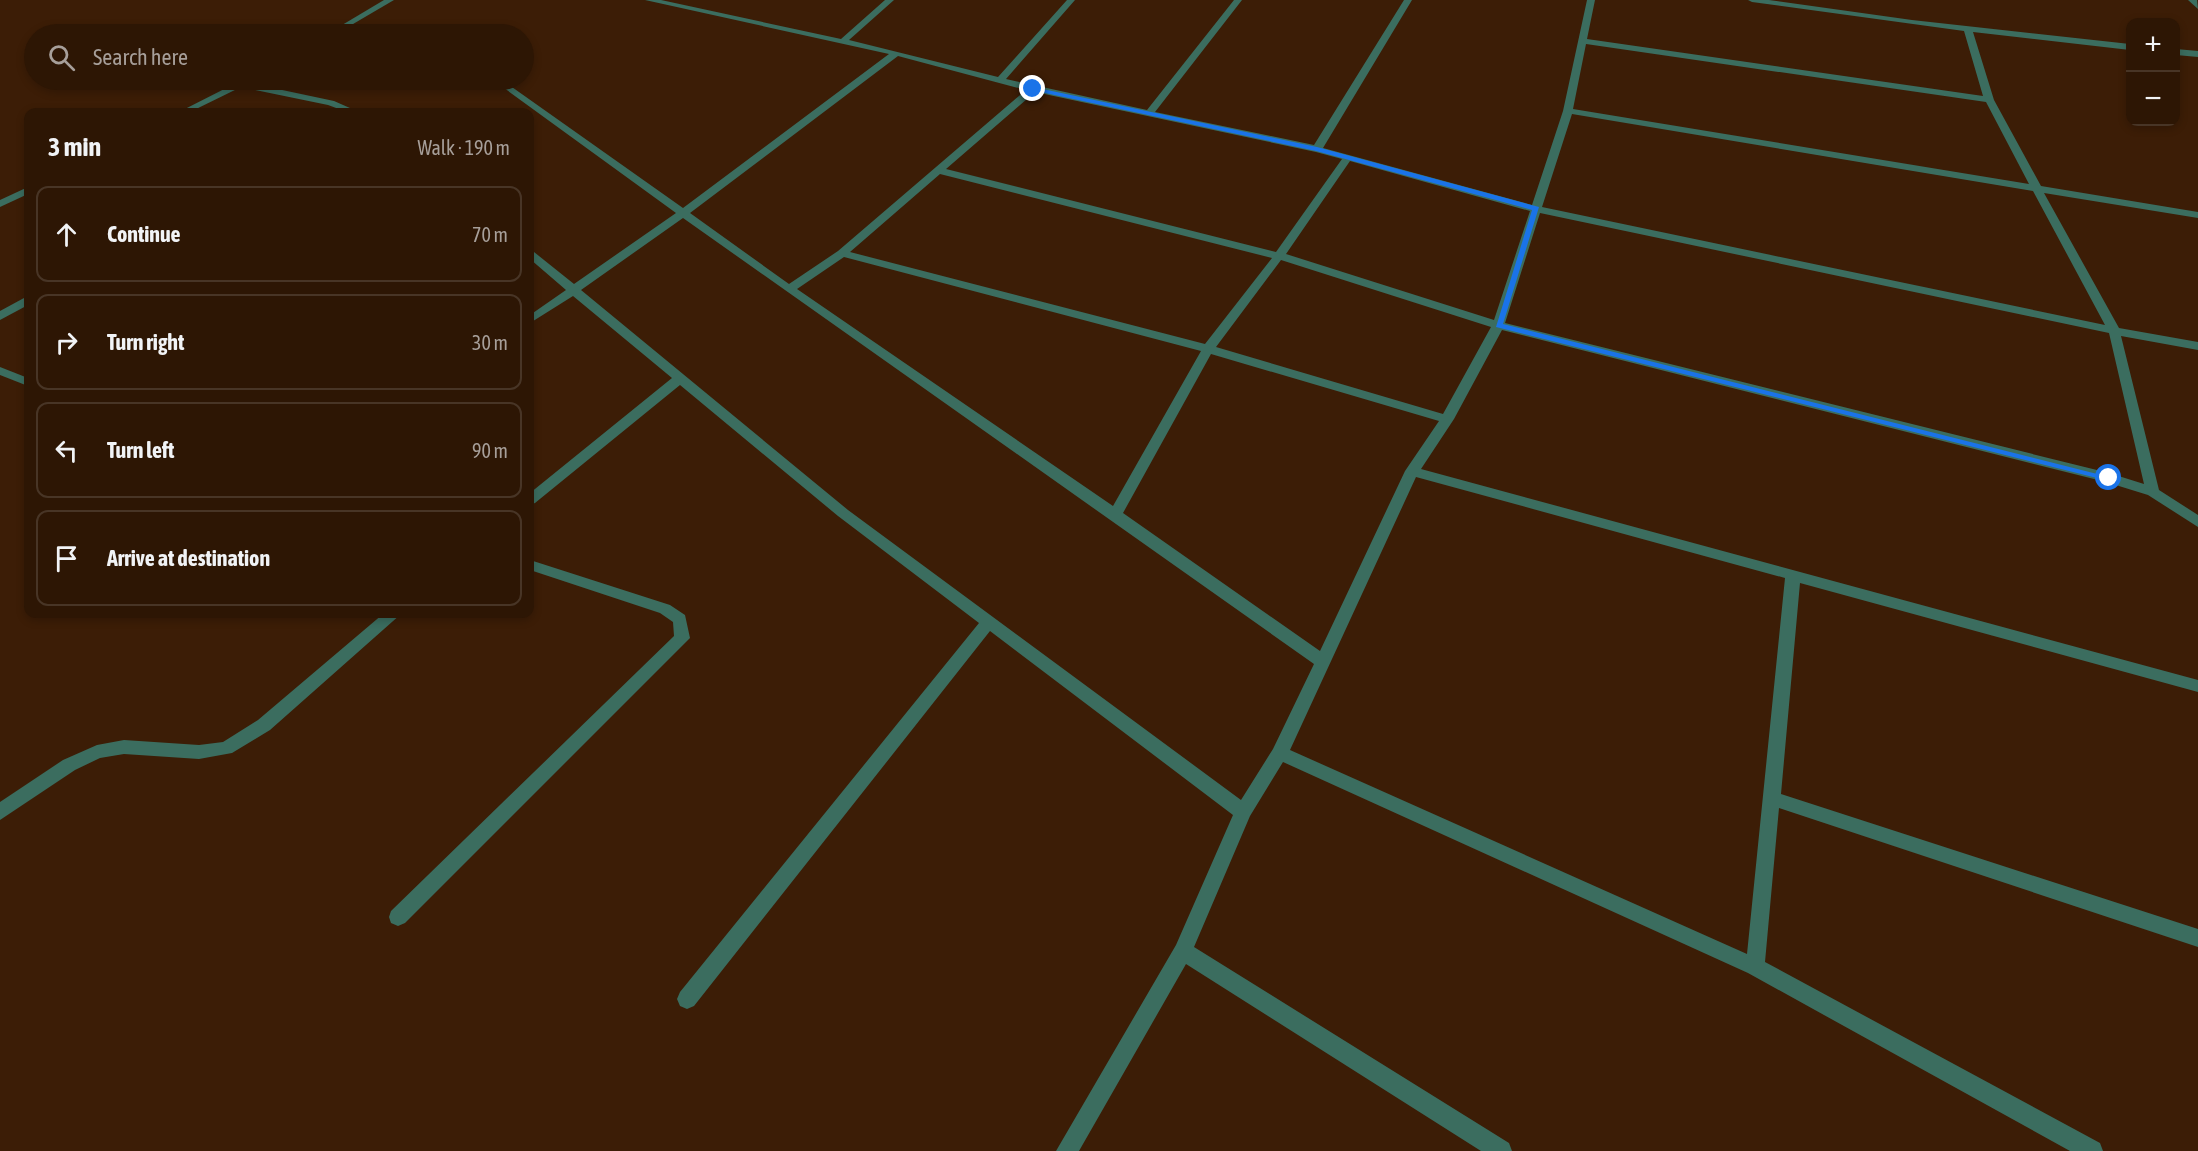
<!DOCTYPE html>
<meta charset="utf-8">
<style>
body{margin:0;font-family:"Asap Condensed",sans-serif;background:#351f0e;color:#f1f3f6}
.controls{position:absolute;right:18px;top:18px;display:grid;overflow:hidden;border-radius:12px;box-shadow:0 3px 9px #0003}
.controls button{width:54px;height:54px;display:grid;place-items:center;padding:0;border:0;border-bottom:2px solid #483526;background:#2d1604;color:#f1f3f6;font:30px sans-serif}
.stop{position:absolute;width:18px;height:18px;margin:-14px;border:4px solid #1a73e8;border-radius:50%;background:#fff}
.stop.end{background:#1a73e8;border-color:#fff;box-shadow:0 2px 6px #0008}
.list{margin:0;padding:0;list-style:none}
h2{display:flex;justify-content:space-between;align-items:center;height:78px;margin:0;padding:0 24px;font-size:26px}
h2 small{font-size:20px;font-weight:400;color:#a79f9a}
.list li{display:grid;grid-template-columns:39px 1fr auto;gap:18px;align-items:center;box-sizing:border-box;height:96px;margin:0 12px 12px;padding:0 12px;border:2px solid #483526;border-radius:12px}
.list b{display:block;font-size:22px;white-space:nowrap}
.list em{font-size:20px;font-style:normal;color:#a79f9a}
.icon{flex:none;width:33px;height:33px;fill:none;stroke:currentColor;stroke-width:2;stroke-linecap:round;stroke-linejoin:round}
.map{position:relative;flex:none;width:2198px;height:1151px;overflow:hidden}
.search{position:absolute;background:#2d1604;box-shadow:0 3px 9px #0003;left:24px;top:24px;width:510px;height:66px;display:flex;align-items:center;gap:15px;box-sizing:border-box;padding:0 21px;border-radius:33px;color:#a79f9a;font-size:22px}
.panel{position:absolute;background:#2d1604;box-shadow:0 3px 9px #0003;left:24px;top:108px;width:510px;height:510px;border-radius:12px}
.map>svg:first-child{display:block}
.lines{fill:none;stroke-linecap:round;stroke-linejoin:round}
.minor{fill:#3b6d5f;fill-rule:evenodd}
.route{fill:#1a73e8}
</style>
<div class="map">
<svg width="2198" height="1151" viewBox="0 0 2198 1151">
<rect width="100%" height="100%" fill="#3c1d06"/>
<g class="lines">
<!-- minor -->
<g class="minor">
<polygon points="384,0 394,0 336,34 327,34"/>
<path d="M645,0H661L841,39L885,0H894L849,40L998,77L1067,0H1075L1006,79L1147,110L1234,0H1242L1155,112L1314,145L1404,0H1412L1323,148L1532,205L1563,111L1587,0H1595L1587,39L1983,96L1964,31L1752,2L1748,0H1769L1912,20L2130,44V50L1973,32L1994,100L2041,186L2198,212V218L2044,193L2119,328L2198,342V350L2121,336L2159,490L2198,515V527L2148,495L2106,482L1502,330L1454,419L1421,469L2198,680V692L1800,583L1781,794L2198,929V947L1779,808L1765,962L2100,1143L2103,1151H2070L1748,973L1283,762L1250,816L1194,947L1509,1143L1512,1151H1481L1186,964L1079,1151H1056L1176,945L1233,815L990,631L694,1006L687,1009L680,1006L677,999L680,992L979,623L838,516L680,385L535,503L530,505V493L672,378L573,296L530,323V315L566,290L530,259V251L534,252L574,284L676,213L493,80H502L683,208L889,54ZM1586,44L1986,102L2029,184L1573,109ZM898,56L1026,90L838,251L789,284L690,213ZM1035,92L1316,152L1342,159L1276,252L946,169ZM1572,114L2033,191L2105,325L1542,207ZM1350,161L1530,211L1494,320L1286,254ZM940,174L1272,258L1205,344L850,252ZM1540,213L2109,333L2144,484L2109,473L1505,323ZM683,218L1314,664L1273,749L1241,800L848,510L581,290ZM844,257L1201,351L1113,506L797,289ZM1281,260L1491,327L1443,414L1216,347ZM1211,354L1439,421L1405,471L1320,651L1123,513ZM1416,477L1785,578L1747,954L1290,750Z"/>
<polygon points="2188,0 2197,0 2198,9"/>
<polygon points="2176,49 2198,51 2198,57 2176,55"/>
<polygon points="242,80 252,80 249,83 334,101 359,112 347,112 328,105 241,87 190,112 179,112"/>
<polygon points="28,187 28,194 0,207 0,200"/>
<polygon points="24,298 28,298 28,305 0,320 0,311"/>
<polygon points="0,367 28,378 28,386 0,375"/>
<polygon points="530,560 670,605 685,615 690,638 405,923 398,926 391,923 389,917 391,911 674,636 673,622 660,613 530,570"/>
<polygon points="383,614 401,614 270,730 232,753 199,759 124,754 100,758 75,770 0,820 0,802 63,760 97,745 124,740 199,745 223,742 258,720"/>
</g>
</g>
<!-- route -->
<polygon class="route" points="1033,87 1317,147 1539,207 1503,324 2113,478 2109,481 1496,327 1532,210 1316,151 1031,90"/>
</svg>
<div class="controls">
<button>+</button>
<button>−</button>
</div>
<div class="stop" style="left:2109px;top:478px"></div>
<div class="stop end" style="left:1033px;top:89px"></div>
<div class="search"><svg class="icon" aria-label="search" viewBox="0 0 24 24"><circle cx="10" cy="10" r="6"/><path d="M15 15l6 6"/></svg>Search here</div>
<section class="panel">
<h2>3 min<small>Walk · 190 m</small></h2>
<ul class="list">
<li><svg class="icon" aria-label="ahead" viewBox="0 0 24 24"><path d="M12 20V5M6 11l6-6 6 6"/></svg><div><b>Continue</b></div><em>70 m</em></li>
<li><svg class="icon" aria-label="right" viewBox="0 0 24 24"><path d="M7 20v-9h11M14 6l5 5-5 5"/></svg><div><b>Turn right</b></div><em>30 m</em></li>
<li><svg class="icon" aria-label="left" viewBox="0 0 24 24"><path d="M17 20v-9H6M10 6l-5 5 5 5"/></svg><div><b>Turn left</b></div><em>90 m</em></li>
<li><svg class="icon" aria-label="arrive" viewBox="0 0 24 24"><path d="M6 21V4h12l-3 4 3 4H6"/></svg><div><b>Arrive at destination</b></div></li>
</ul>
</section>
</div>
